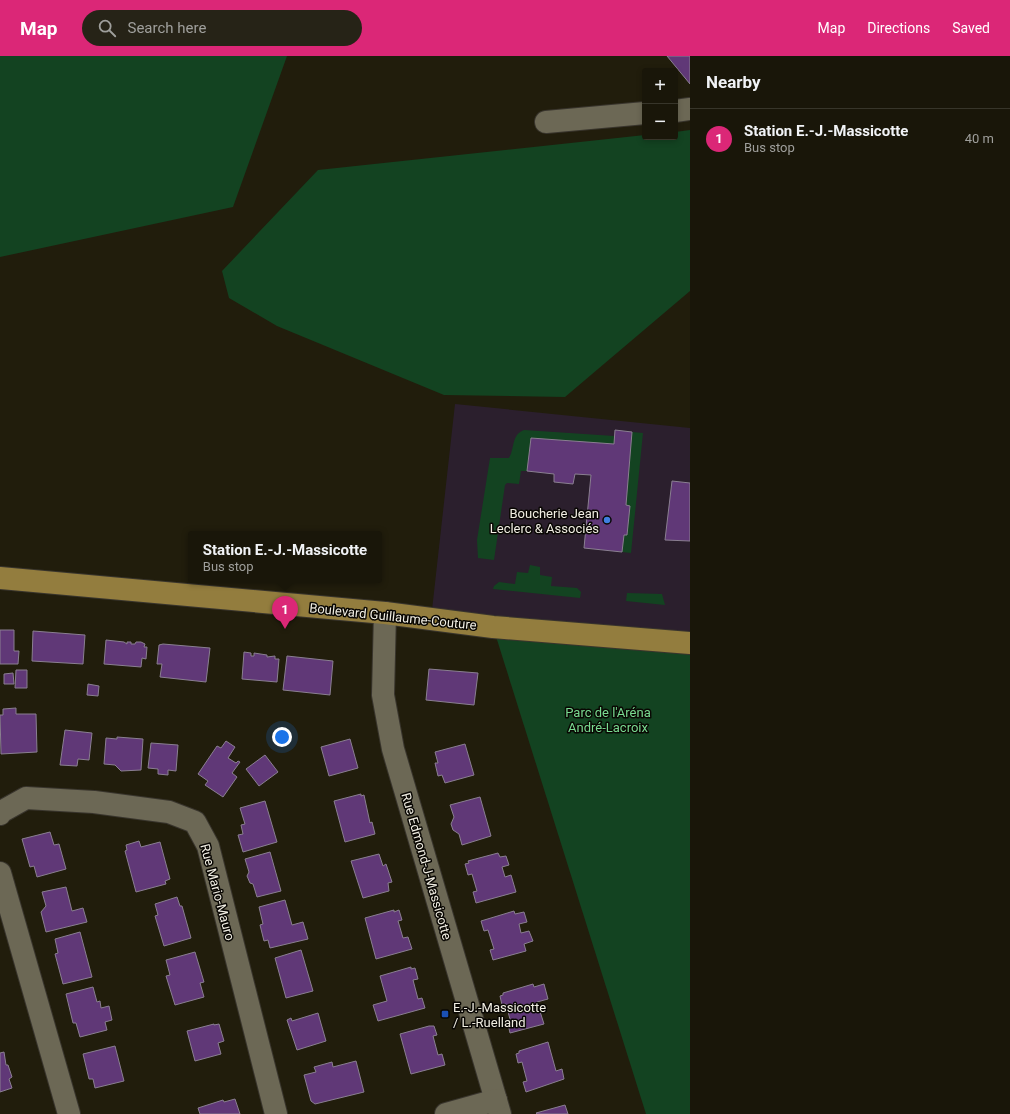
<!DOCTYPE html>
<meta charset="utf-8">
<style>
body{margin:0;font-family:Roboto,sans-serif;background:#262317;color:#f1f3f6}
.controls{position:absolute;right:12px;top:12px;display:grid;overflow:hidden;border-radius:4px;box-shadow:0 2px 6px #0003}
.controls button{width:36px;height:36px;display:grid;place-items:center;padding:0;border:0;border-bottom:1px solid #37352a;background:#191609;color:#f1f3f6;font:20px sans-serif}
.you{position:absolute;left:282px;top:681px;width:14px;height:14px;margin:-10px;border:3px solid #fff;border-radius:50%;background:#1a73e8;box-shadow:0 0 0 6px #1a73e833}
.badge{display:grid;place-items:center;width:26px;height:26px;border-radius:50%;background:#db2777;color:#fff;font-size:13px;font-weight:700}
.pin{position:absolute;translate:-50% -33px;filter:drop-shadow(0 1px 2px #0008)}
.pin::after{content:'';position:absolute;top:21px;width:14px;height:12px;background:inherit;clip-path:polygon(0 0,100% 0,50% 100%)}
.popup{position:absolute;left:188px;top:475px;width:194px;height:52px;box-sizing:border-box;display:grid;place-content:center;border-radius:4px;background:#191609;filter:drop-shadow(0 1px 3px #0005);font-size:13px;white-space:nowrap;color:#9f9f9c}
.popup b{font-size:15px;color:#f1f3f6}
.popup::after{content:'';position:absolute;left:50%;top:100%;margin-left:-8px;border:8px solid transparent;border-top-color:#191609}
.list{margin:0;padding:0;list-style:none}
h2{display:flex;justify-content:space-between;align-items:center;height:52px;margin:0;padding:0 16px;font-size:17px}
h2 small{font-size:13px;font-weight:400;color:#9f9f9c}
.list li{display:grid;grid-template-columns:26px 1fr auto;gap:12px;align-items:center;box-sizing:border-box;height:60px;padding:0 16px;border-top:1px solid #37352a}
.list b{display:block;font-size:15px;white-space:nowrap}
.list p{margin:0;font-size:13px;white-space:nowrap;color:#9f9f9c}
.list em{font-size:13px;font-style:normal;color:#9f9f9c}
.icon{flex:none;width:22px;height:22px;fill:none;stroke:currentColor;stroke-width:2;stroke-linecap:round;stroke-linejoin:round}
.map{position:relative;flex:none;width:690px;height:1058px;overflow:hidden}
header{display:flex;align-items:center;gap:24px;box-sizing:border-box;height:56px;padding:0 20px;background:#db2777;color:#fff}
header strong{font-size:19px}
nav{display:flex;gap:22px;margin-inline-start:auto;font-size:14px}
.search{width:280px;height:36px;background:#262317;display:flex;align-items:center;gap:10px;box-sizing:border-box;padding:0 14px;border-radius:22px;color:#9f9f9c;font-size:15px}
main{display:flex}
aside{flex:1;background:#191609}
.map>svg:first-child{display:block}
.commercial{fill:#2b1f2d}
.green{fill:#134321}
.building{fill:#603877;stroke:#8a7f91}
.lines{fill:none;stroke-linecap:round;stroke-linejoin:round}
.street-casing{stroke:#39352d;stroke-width:24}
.primary-casing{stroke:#39352d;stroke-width:24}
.street{stroke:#6c6855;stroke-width:22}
.primary{stroke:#937d3e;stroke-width:22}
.shop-dot{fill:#3f7fe0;stroke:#090703;stroke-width:1.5}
.transit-dot{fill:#1a4fb4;stroke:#090703;stroke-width:1.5}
.labels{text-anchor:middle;stroke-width:3;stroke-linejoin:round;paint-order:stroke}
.poi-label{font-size:13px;fill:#f1eee3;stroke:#090703;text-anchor:end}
.street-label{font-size:13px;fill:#f1eee3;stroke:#090703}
.park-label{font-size:13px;fill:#7adb91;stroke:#090703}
</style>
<header>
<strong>Map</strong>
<div class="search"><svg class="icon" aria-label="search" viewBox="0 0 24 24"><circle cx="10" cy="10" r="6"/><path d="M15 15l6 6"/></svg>Search here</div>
<nav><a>Map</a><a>Directions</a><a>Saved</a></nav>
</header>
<main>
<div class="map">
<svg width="690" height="1058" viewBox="0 0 690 1058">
<rect width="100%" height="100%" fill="#211d0c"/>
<!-- commercial -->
<polygon class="commercial" points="455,348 690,372 690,587 431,563"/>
<!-- green -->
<g class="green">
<polygon points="0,0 287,0 233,151 0,201"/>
<polygon points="690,74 690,235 565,341 444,339 277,270 229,242 222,215 318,114 645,79 645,81 675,81 675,76"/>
<path d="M524,374L614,380V388L531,382L527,415H521L519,428L507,427L505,429L494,504L478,502L477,484L490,402H509C515,392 511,379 524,374Z"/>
<polygon points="632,376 643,377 631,497 622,496 624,479 627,479 630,450 626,449"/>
<polygon points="530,509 540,511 540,519 552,521 551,530 577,532 581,536 580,542 493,533 494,530 499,526 515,528 517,516 528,517"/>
<polygon points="627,537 662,538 665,549 626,545"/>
<polygon points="493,571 690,587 690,1058 646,1058"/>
</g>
<!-- building -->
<g class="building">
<polygon points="667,0 690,0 690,28"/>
<polygon points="615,374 632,376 626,449 630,450 627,479 624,479 622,496 584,492 591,419 575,418 573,428 554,426 554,418 527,415 531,382 614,388"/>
<polygon points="672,425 690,427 690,485 665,484"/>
<polygon points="0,574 14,574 14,595 19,595 18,608 0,608"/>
<polygon points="33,575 85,579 83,608 32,605"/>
<polygon points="106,584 124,586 127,588 127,586 131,586 131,588 135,588 136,586 141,586 145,588 144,591 147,591 146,603 142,602 141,611 104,608"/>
<polygon points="163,588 210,592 206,626 160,621 162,608 157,608 159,589"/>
<polygon points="244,596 251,597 251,600 254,600 254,597 267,599 267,601 275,600 275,603 279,603 277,626 242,623"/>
<polygon points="287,600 333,605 330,639 283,634"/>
<polygon points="429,613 478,617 474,649 426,644"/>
<polygon points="16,614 27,614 27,632 15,632"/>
<polygon points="13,617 14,628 4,628 4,618"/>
<polygon points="88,628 99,630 98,640 87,639"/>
<polygon points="16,652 16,658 36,658 37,696 1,698 0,659 3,659 3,653"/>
<polygon points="65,674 92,677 89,704 78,703 77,710 60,709"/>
<polygon points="117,681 143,683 141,714 121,715 115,709 104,708 106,682 117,683"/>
<polygon points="350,683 358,712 329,720 321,691"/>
<polygon points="226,685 235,691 228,702 236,707 238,705 240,706 232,717 237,721 223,741 205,729 208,725 198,718 217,690 221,692"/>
<polygon points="151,687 178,689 176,715 168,714 168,719 158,718 158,713 148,712"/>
<polygon points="465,688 474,719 445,727 442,719 438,720 435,707 438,707 435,696"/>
<polygon points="265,699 278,716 259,730 246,713"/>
<polygon points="361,738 361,740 364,739 370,767 372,766 375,778 345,786 334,745"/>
<polygon points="480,741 491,780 462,789 459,778 453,774 451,768 454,761 450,749"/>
<polygon points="265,745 277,786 243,796 238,779 243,778 241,769 245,768 240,752"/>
<polygon points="50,776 54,789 59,788 66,813 37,821 34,810 30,811 22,783"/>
<polygon points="139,785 141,791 160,786 170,823 165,825 166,828 136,836 125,795 127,794 126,789"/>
<polygon points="270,796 281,835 257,841 253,828 250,827 247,820 249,816 245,803"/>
<polygon points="498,797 500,801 506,800 509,809 502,811 505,821 511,819 516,836 476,847 473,836 477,835 472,818 468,819 465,808 469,807 468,805"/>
<polygon points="379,798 383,810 386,808 392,826 388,827 389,835 363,842 351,805"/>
<polygon points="66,831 72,855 83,852 87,866 46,876 41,856 46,850 42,836"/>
<polygon points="177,841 180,850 182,850 191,882 164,890 155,860 158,859 155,848"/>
<polygon points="285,844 292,869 303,866 308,883 270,892 268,884 264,885 260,869 263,868 259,851"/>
<polygon points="394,854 394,856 399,854 402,864 398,865 403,882 408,881 412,893 376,903 365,862"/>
<polygon points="514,855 515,858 524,856 527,866 519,868 521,877 529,875 533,885 524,888 526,895 493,904 490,894 494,893 488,874 484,875 481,865"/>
<polygon points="80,876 92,921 63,928 55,898 58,897 55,883"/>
<polygon points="301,894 313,935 286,942 275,902"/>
<polygon points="195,896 204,926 200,927 204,941 175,949 166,920 170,919 166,904"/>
<polygon points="411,911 411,913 415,912 418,923 413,924 418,943 422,942 425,952 378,965 373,949 387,945 380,920"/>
<polygon points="533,928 534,931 544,928 548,943 537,946 544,968 510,977 508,968 511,967 506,948 502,949 500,940 503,939 503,937"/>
<polygon points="93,931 97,946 100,945 101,952 109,950 112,964 105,966 107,974 80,981 76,967 73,967 66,938"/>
<polygon points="318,957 326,985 297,994 287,964 291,962 292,965"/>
<polygon points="214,968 214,969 219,968 224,985 218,987 221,998 195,1005 187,975"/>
<polygon points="429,970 434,970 437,979 433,980 438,999 442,998 445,1009 411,1018 400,978"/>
<polygon points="548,986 556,1015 562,1013 564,1023 526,1036 523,1026 527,1025 522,1006 518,1007 516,998 519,997 519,995"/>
<polygon points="115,990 124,1025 95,1032 93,1023 89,1023 83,998"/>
<polygon points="4,996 6,1009 8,1009 12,1021 9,1023 12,1032 0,1036 0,997"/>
<polygon points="356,1005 364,1036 315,1048 311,1045 304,1019 316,1016 314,1011 332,1006 333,1011"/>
<polygon points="235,1043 240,1058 200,1058 198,1052 223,1044 224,1046"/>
<polygon points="565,1049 568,1058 537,1058 536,1057"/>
</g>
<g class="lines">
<!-- street casing -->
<g class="street-casing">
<g id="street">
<polyline points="675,55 690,53"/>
<polyline points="546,66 645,57"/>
<polyline points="385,557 383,639 393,693 500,1058"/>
<polyline points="0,758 1,756 26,742 94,746 169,756 195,766 208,790 276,1058"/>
<polyline points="0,817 69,1058"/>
<polyline points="446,1058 496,1044"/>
</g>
</g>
<!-- primary casing -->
<g class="primary-casing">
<polyline id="primary" points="0,522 385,557 493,571 690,587"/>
</g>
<!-- street -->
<use href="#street" class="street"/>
<!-- primary -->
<use href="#primary" class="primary"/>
</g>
<!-- markers -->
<circle class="shop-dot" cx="607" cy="464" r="4"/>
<rect class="transit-dot" x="441" y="954" width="8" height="8" rx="2"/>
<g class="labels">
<!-- poi labels -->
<g class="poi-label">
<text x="599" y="462">Boucherie Jean<tspan x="599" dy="15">Leclerc &amp; Associés</tspan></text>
<text x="453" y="956" text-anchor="start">E.-J.-Massicotte<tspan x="453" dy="15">/ L.-Ruelland</tspan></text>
</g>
<!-- street labels -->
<g class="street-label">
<text transform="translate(393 560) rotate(6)" y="5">Boulevard Guillaume-Couture</text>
<text transform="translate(427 810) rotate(74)" y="5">Rue Edmond-J-Massicotte</text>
<text transform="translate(218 836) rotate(75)" y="5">Rue Mario-Mauro</text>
</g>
<!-- park labels -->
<g class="park-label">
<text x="608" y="661">Parc de l'Aréna<tspan x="608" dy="15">André-Lacroix</tspan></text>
</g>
</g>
</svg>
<div class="controls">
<button>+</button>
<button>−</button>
</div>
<div class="you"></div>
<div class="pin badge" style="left:285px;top:573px">1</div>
<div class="popup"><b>Station E.-J.-Massicotte</b>Bus stop</div>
</div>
<aside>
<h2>Nearby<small></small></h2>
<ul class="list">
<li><span class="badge">1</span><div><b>Station E.-J.-Massicotte</b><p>Bus stop</p></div><em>40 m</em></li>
</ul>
</aside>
</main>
